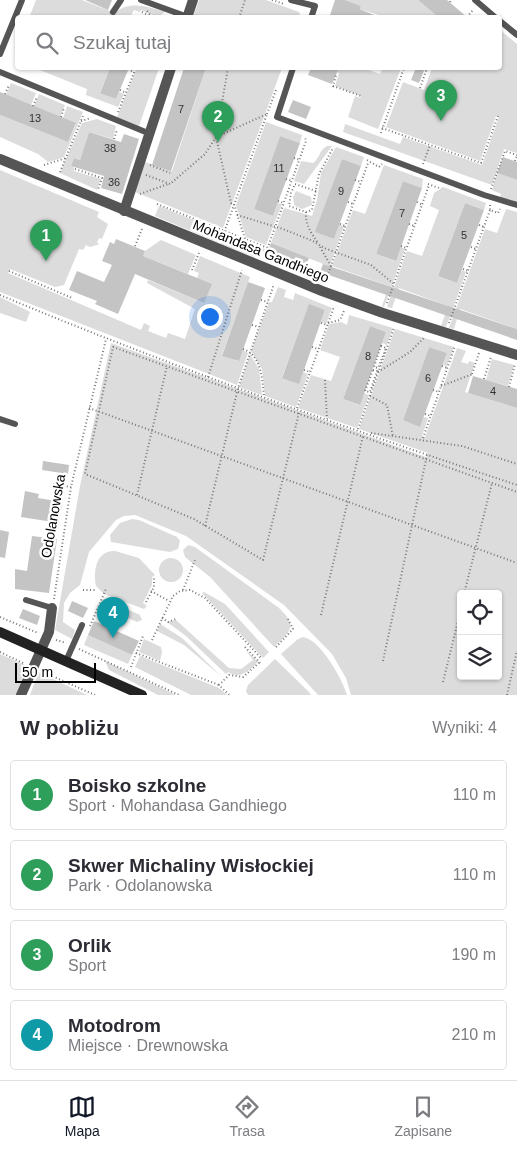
<!DOCTYPE html>
<html lang="pl">
<meta charset="utf-8">
<style>
body{margin:0;font-family:Helvetica,sans-serif;background:#f2f2f3;color:#2b2b33}
.controls{position:absolute;right:15px;bottom:15px;display:grid;overflow:hidden;border-radius:5px;box-shadow:0 1px 4px #0004}
.controls button{width:45px;height:45px;display:grid;place-items:center;padding:0;border:0;border-bottom:1px solid #e1e1e2;background:#fff;color:#2b2b33;font:25px sans-serif}
.scale{position:absolute;left:15px;bottom:12px;width:81px;box-sizing:border-box;padding-left:5px;border:2px solid #000;border-top:0;font-size:14px;line-height:18px;white-space:nowrap;color:#000;-webkit-text-stroke:4px #fff;paint-order:stroke}
.you{position:absolute;left:209px;top:316px;width:18px;height:18px;margin:-12px;border:4px solid #fff;border-radius:50%;background:#1a73e8;box-shadow:0 0 0 8px #1a73e833}
.badge{display:grid;place-items:center;width:32px;height:32px;border-radius:50%;background:#111827;color:#fff;font-size:16px;font-weight:700}
.pin{position:absolute;translate:-50% -41px;filter:drop-shadow(0 1px 2px #0008)}
.pin::after{content:'';position:absolute;top:26px;width:18px;height:15px;background:inherit;clip-path:polygon(0 0,100% 0,50% 100%)}
.list{margin:0;padding:0;list-style:none}
h2{display:flex;justify-content:space-between;align-items:center;height:65px;margin:0;padding:0 20px;font-size:21px}
h2 small{font-size:16px;font-weight:400;color:#7c7c81}
.list li{display:grid;grid-template-columns:32px 1fr auto;gap:15px;align-items:center;box-sizing:border-box;height:70px;margin:0 10px 10px;padding:0 10px;border:1px solid #e1e1e2;border-radius:5px}
.list b{display:block;font-size:19px;white-space:nowrap}
.list p{margin:0;font-size:16px;white-space:nowrap;color:#7c7c81}
.list em{font-size:16px;font-style:normal;color:#7c7c81}
.icon{flex:none;width:28px;height:28px;fill:none;stroke:currentColor;stroke-width:2;stroke-linecap:round;stroke-linejoin:round}
.map{position:relative;flex:none;width:517px;height:695px;overflow:hidden}
.search{position:absolute;background:#fff;box-shadow:0 1px 4px #0004;left:15px;right:15px;top:15px;height:55px;display:flex;align-items:center;gap:12px;box-sizing:border-box;padding:0 18px;border-radius:5px;color:#7c7c81;font-size:19px}
.sheet{height:385px;background:#fff}
nav{display:flex;justify-content:space-around;align-items:center;box-sizing:border-box;height:70px;border-top:1px solid #e1e1e2;background:#fff;font-size:14px;color:#7c7c81}
nav a{display:grid;justify-items:center;gap:2px}
nav .on{color:#111827}
.map>svg:first-child{display:block}
.green{fill:#dcdcdc;fill-rule:evenodd}
.building{fill:#c4c4c4}
.lines{fill:none;stroke-linecap:round;stroke-linejoin:round}
.path{stroke:#777;stroke-width:2;stroke-dasharray:1 2.5;stroke-linecap:butt}
.service{stroke:#555;stroke-width:6}
.minor{stroke:#555;stroke-width:10}
.secondary{stroke:#222;stroke-width:10}
.labels{text-anchor:middle;stroke-width:5;stroke-linejoin:round;paint-order:stroke}
.number-label{font-size:11px;fill:#313131}
.street-label{font-size:14px;fill:#000;stroke:#fff}
</style>
<div class="map">
<svg width="517" height="695" viewBox="0 0 517 695">
<rect width="100%" height="100%" fill="#fff"/>
<!-- green -->
<g class="green">
<path d="M36,0H82L115,13C128,0 150,7 165,12L158,17L141,10L140,12L134,10L130,17L29,18Z"/>
<polygon points="199,0 266,0 299,12 301,17 193,17"/>
<polygon points="345,0 418,0 440,17 385,17 360,9 361,6"/>
<polygon points="500,30 517,44 517,153 504,149 492,185 343,132 345,124 400,144 403,137 482,165 499,117 496,116 480,161 386,127 403,82 424,90 432,68 500,68"/>
<polygon points="35,68 110,68 100,92 116,99 119,92 124,94 118,107 86,95 87,89"/>
<polygon points="137,68 159,68 139,126 117,117"/>
<polygon points="206,68 282,68 223,228 135,192 145,162 172,171"/>
<polygon points="339,68 363,68 380,74 383,68 401,68 378,129 348,117 355,96 360,98 361,96 335,86 339,73 337,72"/>
<polygon points="11,83 36,93 31,105 6,95"/>
<polygon points="39,94 65,105 60,117 34,106"/>
<polygon points="67,106 83,112 64,157 48,162 38,154 0,137 0,115 68,142 76,124 63,118"/>
<polygon points="97,119 116,126 113,139 89,132 80,160 74,158 71,166 74,167 74,171 101,179 97,190 60,173 82,123"/>
<polygon points="266,122 302,135 300,143 280,136 254,209 273,216 278,203 282,204 266,245 246,237 236,205"/>
<path d="M327,146H332L304,184L294,181L301,161L313,163C320,158 319,150 327,146Z"/>
<polygon points="336,147 364,157 361,166 342,159 316,232 334,239 339,225 344,226 326,277 324,276 328,266 271,243 284,208 312,216 317,200 321,173"/>
<polygon points="384,165 423,179 422,188 403,181 376,254 395,261 401,247 405,249 384,307 382,306 389,286 332,266 353,210 365,214"/>
<polygon points="0,170 99,212 97,217 108,224 102,239 99,238 97,243 100,244 90,247 86,245 83,250 79,249 64,285 55,287 10,269 8,273 141,330 144,323 150,326 148,331 166,338 168,333 185,339 195,309 147,283 148,280 204,303 197,278 199,273 194,271 200,256 250,277 222,355 238,361 243,350 248,353 237,385 0,292"/>
<polygon points="497,173 517,180 517,202 500,198 501,194 492,190"/>
<polygon points="443,187 486,203 484,210 465,203 438,276 457,283 462,270 466,272 446,327 441,326 448,306 399,288 392,308 387,307 407,251 422,256 439,210 430,206 434,193"/>
<polygon points="296,191 311,197 312,205 302,209 294,205 293,197"/>
<polygon points="159,206 221,231 217,242 155,216"/>
<polygon points="506,209 517,212 517,329 460,309 454,329 449,328 485,229 497,233"/>
<polygon points="225,234 265,249 264,252 258,250 255,257 221,244"/>
<polygon points="161,240 196,255 188,274 143,256 145,251"/>
<polygon points="278,287 286,290 284,297 293,300 295,293 332,308 326,324 321,322 325,310 309,305 282,377 303,372 308,374 296,407 265,396 262,369 251,351 269,302 272,302"/>
<polygon points="0,297 30,312 26,322 0,313"/>
<polygon points="349,315 393,328 387,345 382,343 386,332 370,326 343,399 359,405 364,393 369,395 357,428 298,408 311,375 331,381 340,357 320,350 329,324 341,322 347,325"/>
<path d="M395,329L454,347L447,366L443,365L447,353L429,347L403,420L420,426L424,417L428,418L422,436L425,437L457,348L466,351L461,362L468,364L469,361L475,363L465,392L517,408V695H351L346,678L332,654L284,605L186,536L135,515L124,516L116,520L89,552L80,585L70,593L64,603L63,622L75,630L72,639L55,630L80,486L111,343L426,457L428,453L359,429ZM461,594H498V676H461Z"/>
<polygon points="250,354 259,369 262,395 239,387"/>
<polygon points="492,359 514,365 508,386 486,380"/>
<polygon points="132,519 139,520 177,537 180,541 178,549 170,552 111,542 110,535 120,523"/>
<path d="M188,545L195,547L279,608C298,626 291,631 274,647L210,577L185,557L183,550Z"/>
<path d="M115,551L139,558L155,575L152,577V585L143,603L147,606L144,609L104,594L96,586C93,571 96,550 115,551Z"/>
<circle cx="171" cy="570" r="12"/>
<polygon points="204,592 225,604 269,652 263,658 202,593"/>
<polygon points="104,599 140,615 142,620 137,622 101,606"/>
<path d="M176,620L229,668L241,669L253,660L245,649L258,662C248,671 241,680 228,672L226,674L186,636L167,622Z"/>
<polygon points="160,624 182,638 222,677 184,645 157,631"/>
<polygon points="88,635 132,655 128,664 84,645"/>
<path d="M303,637C321,640 342,679 347,695H318L281,654L298,639Z"/>
<polygon points="144,639 161,647 162,652 160,661 139,652"/>
<polygon points="0,654 27,666 16,695 0,695"/>
<polygon points="140,656 219,688 227,695 191,695 135,667"/>
<polygon points="275,659 309,692 311,695 248,695 246,691 248,685"/>
<polygon points="105,661 176,695 158,695 109,670"/>
<polygon points="36,671 87,695 30,695 37,676"/>
</g>
<!-- building -->
<g class="building">
<polygon points="85,0 112,0 108,10"/>
<polygon points="335,0 345,0 361,6 360,9 381,18 329,18"/>
<polygon points="418,0 447,0 468,18 440,18"/>
<polygon points="110,68 129,68 116,99 100,93"/>
<polygon points="184,68 206,68 171,171 152,165"/>
<polygon points="311,68 339,68 332,84 308,75"/>
<polygon points="416,68 425,68 419,83 411,80"/>
<polygon points="0,92 76,123 68,142 0,115"/>
<polygon points="293,100 311,107 306,119 288,112"/>
<polygon points="89,132 121,142 124,134 139,139 122,194 101,188 104,176 71,166 74,158 80,160"/>
<polygon points="280,136 300,143 273,216 254,209"/>
<polygon points="503,157 517,162 517,180 497,173"/>
<polygon points="342,159 361,166 334,239 315,232"/>
<polygon points="403,181 422,188 396,261 376,254"/>
<polygon points="465,203 484,210 457,283 438,276"/>
<polygon points="116,239 145,251 143,256 212,284 204,303 135,274 118,314 95,304 97,301 69,290 77,271 104,282 112,265 102,261 110,242 114,244"/>
<polygon points="271,243 309,258 305,268 267,253"/>
<polygon points="323,264 517,329 517,340 320,272"/>
<polygon points="248,282 265,288 239,361 222,356"/>
<polygon points="309,304 325,310 299,384 282,378"/>
<polygon points="370,326 386,332 360,405 343,399"/>
<polygon points="429,347 447,353 420,427 403,420"/>
<polygon points="473,376 517,389 517,408 468,393"/>
<polygon points="43,461 69,465 68,474 42,470"/>
<polygon points="25,491 39,494 38,498 63,502 59,523 21,517"/>
<polygon points="0,530 9,532 5,558 0,557"/>
<polygon points="32,536 57,539 49,593 15,589 15,569 27,571"/>
<polygon points="72,601 88,608 83,618 68,611"/>
<polygon points="23,609 40,616 37,625 19,618"/>
<polygon points="94,621 139,641 132,655 88,635"/>
</g>
<g class="lines">
<!-- path -->
<g class="path">
<polyline points="272,0 284,4"/>
<polyline points="450,2 451,0"/>
<polyline points="147,11 152,17"/>
<polyline points="142,12 154,18"/>
<polyline points="467,17 473,10"/>
<polyline points="239,18 245,0"/>
<polyline points="128,69 134,72"/>
<polyline points="333,86 361,96"/>
<polyline points="333,87 336,75"/>
<polyline points="420,88 427,68"/>
<polyline points="120,90 126,93"/>
<polyline points="5,94 9,85"/>
<polyline points="33,106 37,97"/>
<polyline points="118,112 136,68"/>
<polyline points="267,114 276,90"/>
<polyline points="61,117 64,108"/>
<polyline points="81,121 91,118"/>
<polyline points="382,128 481,163 498,116"/>
<polyline points="381,133 404,68"/>
<polyline points="114,139 117,130"/>
<polyline points="294,158 300,160"/>
<polyline points="367,160 379,167 382,164"/>
<polyline points="515,161 517,156"/>
<polyline points="423,164 430,145"/>
<polyline points="44,165 66,158"/>
<polyline points="150,165 170,173"/>
<polyline points="75,169 102,178 98,190"/>
<polyline points="60,172 83,116"/>
<polyline points="146,175 170,184 205,154 216,137 228,68"/>
<polyline points="286,179 292,181"/>
<polyline points="355,180 361,182"/>
<polyline points="428,184 439,188"/>
<polyline points="491,189 505,151 517,155"/>
<polyline points="316,191 295,184 291,193 289,206 306,212 312,210 319,174 333,148"/>
<polyline points="140,194 168,184"/>
<polyline points="278,201 284,203"/>
<polyline points="348,202 353,204"/>
<polyline points="417,202 422,205"/>
<polyline points="157,204 245,239"/>
<polyline points="490,205 490,210 498,213 500,209"/>
<path d="M306,212C305,224 311,233 318,243"/>
<polyline points="237,215 283,229 313,241 324,248 371,265 394,284"/>
<polyline points="340,224 345,226"/>
<polyline points="409,224 414,226"/>
<polyline points="479,225 484,227"/>
<polyline points="222,238 267,114 216,137 231,203 234,204 245,239 268,248"/>
<polyline points="135,246 142,229"/>
<polyline points="401,246 406,248"/>
<polyline points="320,247 331,266"/>
<polyline points="471,247 476,249"/>
<polyline points="264,258 306,141 305,137"/>
<polyline points="463,269 468,271"/>
<polyline points="192,270 199,253"/>
<polyline points="9,271 72,298"/>
<polyline points="326,280 368,163"/>
<path d="M0,295C169,366 343,427 517,485"/>
<polyline points="261,300 268,302"/>
<polyline points="387,303 429,185"/>
<polyline points="321,323 327,325"/>
<polyline points="328,323 340,320 344,311"/>
<polyline points="449,323 490,210"/>
<polyline points="252,325 259,327"/>
<polygon points="381,346 386,348 378,368 374,367"/>
<polyline points="312,347 318,349"/>
<path d="M243,349C262,356 262,379 264,396"/>
<polyline points="442,366 447,368"/>
<polyline points="304,370 310,372"/>
<polygon points="373,370 377,371 370,392 365,391"/>
<polyline points="378,372 410,352 425,337"/>
<polyline points="472,374 479,353"/>
<polyline points="208,377 242,270"/>
<polyline points="484,379 491,357"/>
<polyline points="325,380 327,419"/>
<polyline points="441,386 473,374"/>
<polyline points="509,387 515,364"/>
<polyline points="433,390 439,392"/>
<polyline points="370,396 387,405 393,437"/>
<polyline points="89,408 517,563"/>
<polyline points="297,408 334,307"/>
<polyline points="299,413 263,560 194,519 85,474 113,347 517,492"/>
<polyline points="425,414 431,416"/>
<polyline points="358,429 394,328"/>
<polyline points="371,433 462,446 517,464"/>
<polyline points="423,438 455,346"/>
<polyline points="53,484 71,487"/>
<polyline points="137,495 167,366"/>
<polyline points="205,526 238,388 274,284"/>
<polyline points="83,590 95,590"/>
<polyline points="183,590 195,560"/>
<polyline points="151,591 169,601"/>
<polyline points="464,594 492,483"/>
<polyline points="54,599 71,487 106,339"/>
<polyline points="146,602 154,587 154,578"/>
<polyline points="321,615 363,436"/>
<polyline points="0,617 38,633"/>
<polyline points="162,618 168,622 176,619"/>
<polyline points="90,626 106,589"/>
<polyline points="56,640 66,643"/>
<polyline points="152,640 173,596 180,591 190,590 205,598 262,659"/>
<polyline points="245,647 260,663"/>
<polyline points="276,647 293,629 287,617"/>
<polyline points="79,649 179,695"/>
<polyline points="0,652 25,664"/>
<polyline points="136,653 219,685"/>
<polyline points="383,661 427,455"/>
<polyline points="131,667 143,636"/>
<polyline points="43,672 95,695"/>
<polyline points="443,682 461,609"/>
<polyline points="229,695 219,685 229,675 243,677 261,661"/>
<polyline points="507,695 517,651"/>
</g>
<!-- service -->
<g class="service">
<polyline points="141,0 188,17"/>
<polyline points="291,0 315,6 311,18"/>
<polyline points="475,0 496,18"/>
<polyline points="113,12 121,0"/>
<polyline points="500,21 517,35"/>
<polyline points="0,54 22,0"/>
<polyline points="293,68 277,117 484,195 517,205"/>
<polyline points="0,72 148,133"/>
<polyline points="0,419 15,424"/>
<polyline points="26,600 52,608"/>
<polyline points="66,661 82,625"/>
</g>
<!-- minor -->
<g class="minor">
<polyline points="187,18 193,0"/>
<polyline points="0,159 322,291 383,313 517,355"/>
<polyline points="124,211 171,68"/>
<polyline points="21,695 49,632 52,608"/>
</g>
<!-- secondary -->
<polyline class="secondary" points="0,632 142,695"/>
</g>
<g class="labels">
<!-- number labels -->
<g class="number-label">
<text x="181" y="113">7</text>
<text x="35" y="122">13</text>
<text x="110" y="152">38</text>
<text x="279" y="172">11</text>
<text x="114" y="186">36</text>
<text x="341" y="195">9</text>
<text x="402" y="217">7</text>
<text x="464" y="239">5</text>
<text x="368" y="360">8</text>
<text x="428" y="382">6</text>
<text x="493" y="395">4</text>
</g>
<!-- street labels -->
<g class="street-label">
<text transform="translate(261 251) rotate(22)" y="5">Mohandasa Gandhiego</text>
<text transform="translate(53 516) rotate(-80)" y="5">Odolanowska</text>
</g>
</g>
</svg>
<div class="controls">
<button><svg class="icon" aria-label="locate" viewBox="0 0 24 24"><circle cx="12" cy="12" r="6"/><path d="M12 2v4M12 18v4M2 12h4M18 12h4"/></svg></button>
<button><svg class="icon" aria-label="layers" viewBox="0 0 24 24"><path d="M12 4l9 5-9 5-9-5zM3 14l9 5 9-5"/></svg></button>
</div>
<div class="scale">50 m</div>
<div class="you"></div>
<div class="pin badge" style="left:46px;top:261px;background:#2e9e5b">1</div>
<div class="pin badge" style="left:218px;top:142px;background:#2e9e5b">2</div>
<div class="pin badge" style="left:441px;top:121px;background:#2e9e5b">3</div>
<div class="pin badge" style="left:113px;top:638px;background:#0f9aa8">4</div>
<div class="search"><svg class="icon" aria-label="search" viewBox="0 0 24 24"><circle cx="10" cy="10" r="6"/><path d="M15 15l6 6"/></svg>Szukaj tutaj</div>
</div>
<section class="sheet">
<h2>W pobliżu<small>Wyniki: 4</small></h2>
<ul class="list">
<li><span class="badge" style="background:#2e9e5b">1</span><div><b>Boisko szkolne</b><p>Sport · Mohandasa Gandhiego</p></div><em>110 m</em></li>
<li><span class="badge" style="background:#2e9e5b">2</span><div><b>Skwer Michaliny Wisłockiej</b><p>Park · Odolanowska</p></div><em>110 m</em></li>
<li><span class="badge" style="background:#2e9e5b">3</span><div><b>Orlik</b><p>Sport</p></div><em>190 m</em></li>
<li><span class="badge" style="background:#0f9aa8">4</span><div><b>Motodrom</b><p>Miejsce · Drewnowska</p></div><em>210 m</em></li>
</ul>
</section>
<nav>
<a class="on"><svg class="icon" aria-label="map" viewBox="0 0 24 24"><path d="M3 6l6-2 6 2 6-2v14l-6 2-6-2-6 2zM9 4v14M15 6v14"/></svg>Mapa</a>
<a><svg class="icon" aria-label="directions" viewBox="0 0 24 24"><path d="M12 3l9 9-9 9-9-9zM9 14v-3h6M13 9l2 2-2 2"/></svg>Trasa</a>
<a><svg class="icon" aria-label="saved" viewBox="0 0 24 24"><path d="M7 4h10v16l-5-4-5 4z"/></svg>Zapisane</a>
</nav>
